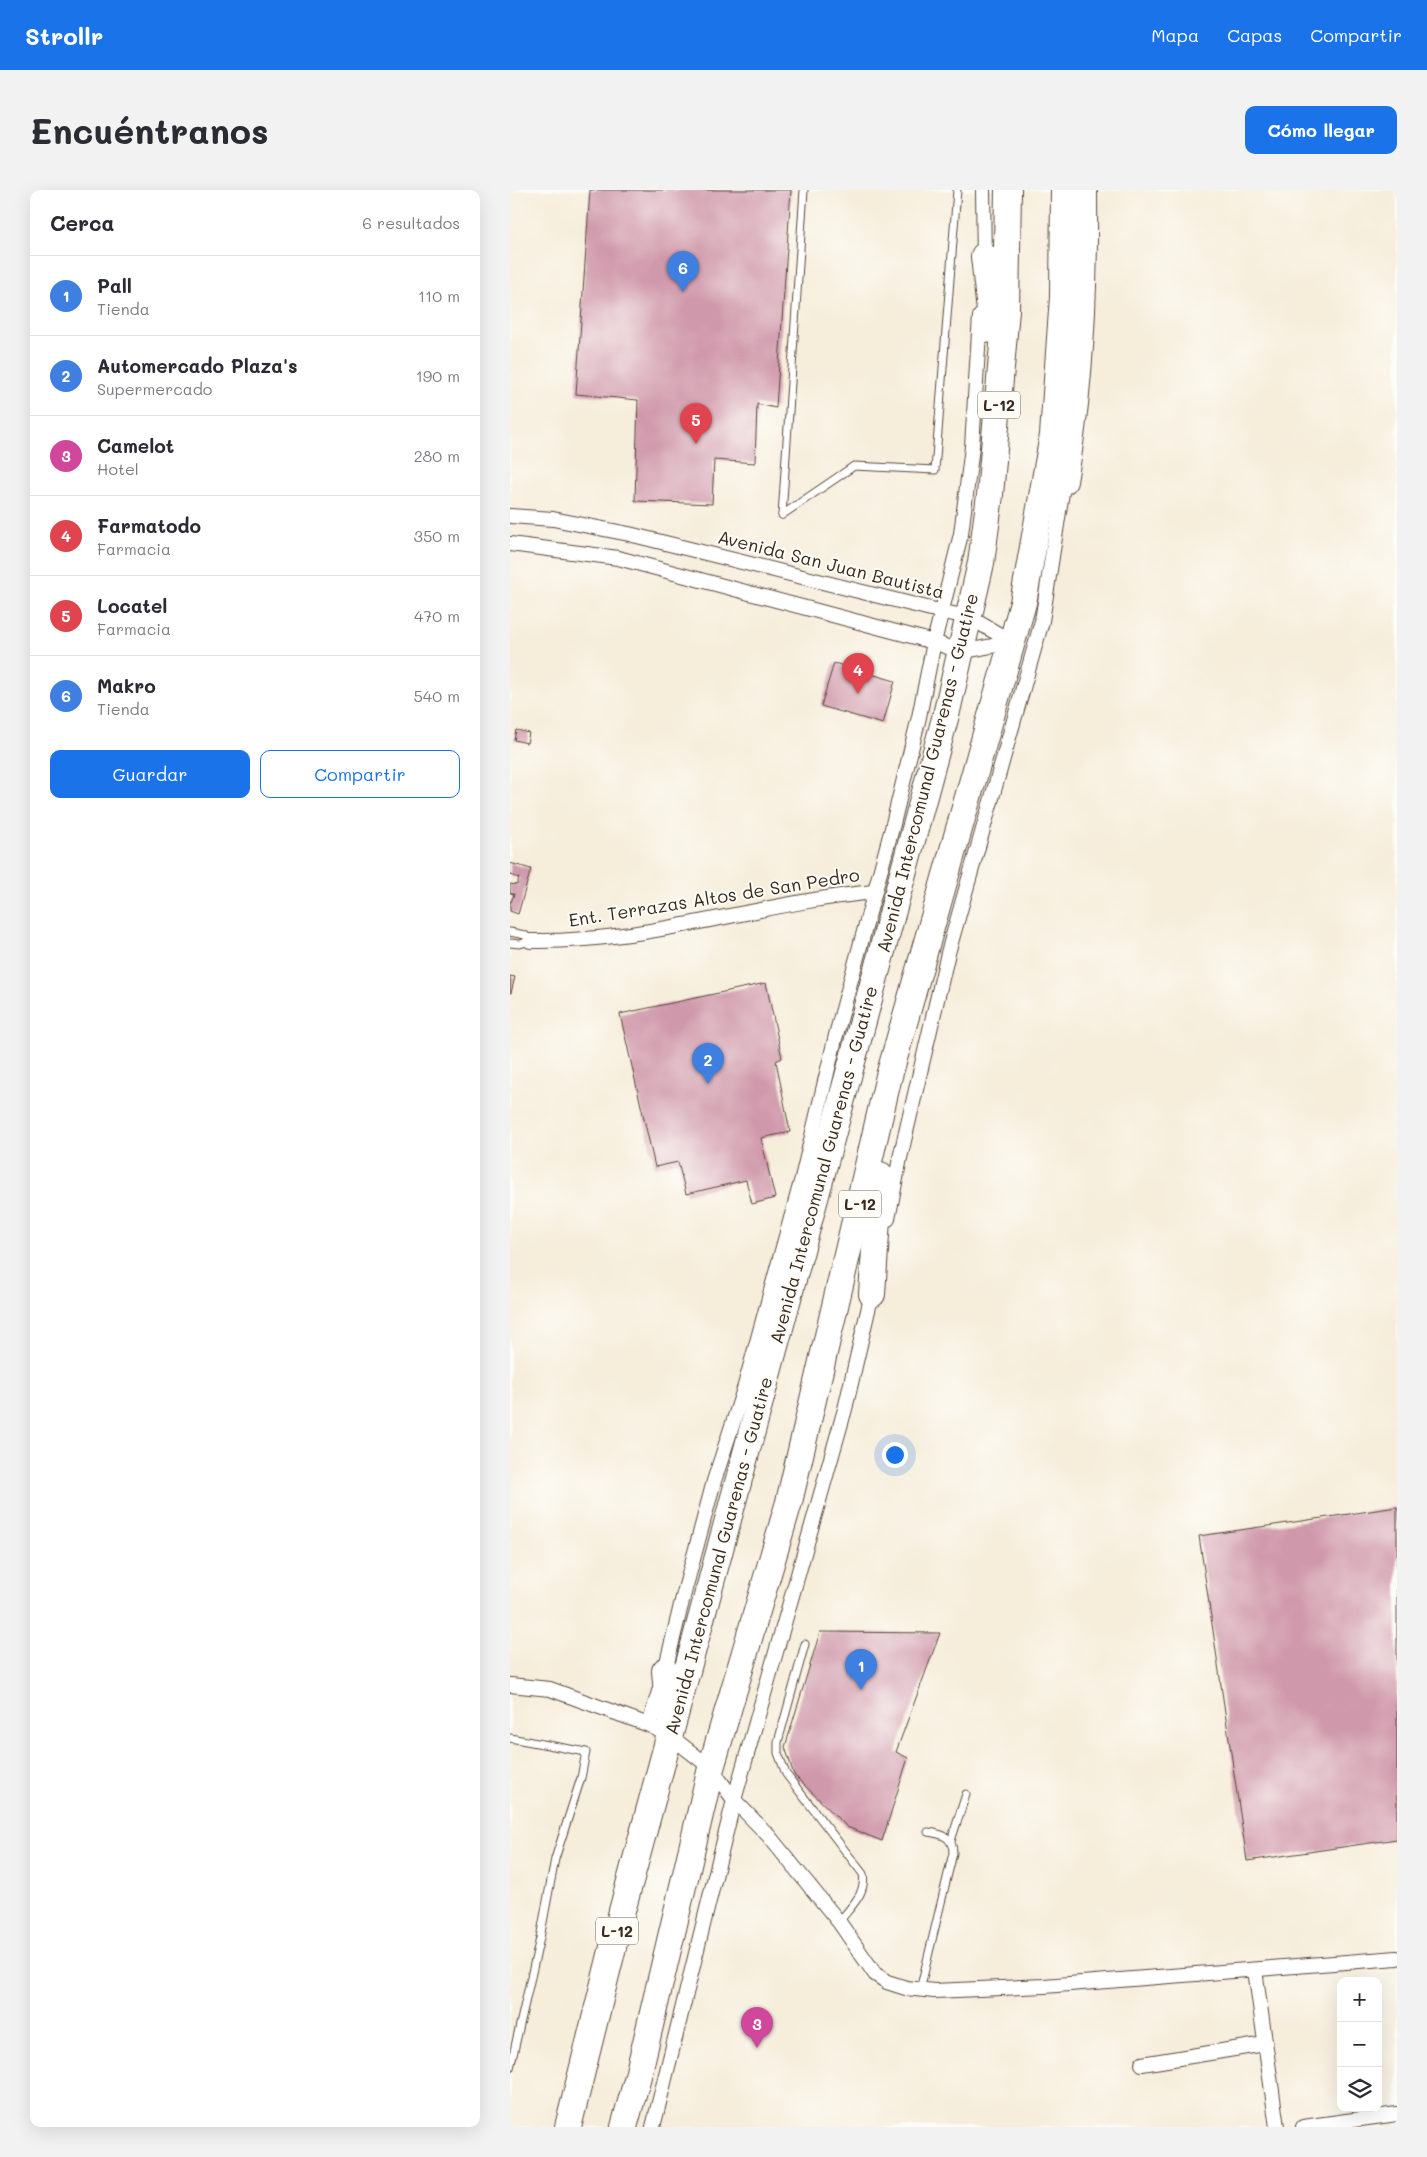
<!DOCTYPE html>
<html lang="es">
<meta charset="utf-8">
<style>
body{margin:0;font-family:Mali,sans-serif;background:#f2f2f3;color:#2b2b33}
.controls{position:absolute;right:15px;bottom:15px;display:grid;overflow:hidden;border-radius:10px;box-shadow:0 5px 20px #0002}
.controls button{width:45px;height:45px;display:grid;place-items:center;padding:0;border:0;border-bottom:1px solid #e1e1e2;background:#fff;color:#2b2b33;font:25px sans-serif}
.you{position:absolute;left:384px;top:1264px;width:18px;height:18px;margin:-12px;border:4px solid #fff;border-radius:50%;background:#1a73e8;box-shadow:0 0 0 8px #1a73e833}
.badge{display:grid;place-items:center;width:32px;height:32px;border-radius:50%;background:#1a73e8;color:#fff;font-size:16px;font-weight:700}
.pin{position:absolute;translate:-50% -41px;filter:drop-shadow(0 1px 2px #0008)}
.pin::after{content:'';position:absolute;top:26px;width:18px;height:15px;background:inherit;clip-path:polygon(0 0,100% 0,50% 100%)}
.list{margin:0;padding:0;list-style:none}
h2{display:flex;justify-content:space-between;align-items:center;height:65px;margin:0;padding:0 20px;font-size:21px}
h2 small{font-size:16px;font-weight:400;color:#7c7c81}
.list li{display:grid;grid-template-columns:32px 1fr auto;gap:15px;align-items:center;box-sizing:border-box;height:80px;padding:0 20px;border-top:1px solid #e1e1e2}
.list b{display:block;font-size:19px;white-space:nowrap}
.list p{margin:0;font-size:16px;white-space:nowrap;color:#7c7c81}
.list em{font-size:16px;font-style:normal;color:#7c7c81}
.actions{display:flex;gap:10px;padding:15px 20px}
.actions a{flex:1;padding:11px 0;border:1px solid #1a73e8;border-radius:10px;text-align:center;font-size:18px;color:#1a73e8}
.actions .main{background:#1a73e8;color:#fff}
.icon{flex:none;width:28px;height:28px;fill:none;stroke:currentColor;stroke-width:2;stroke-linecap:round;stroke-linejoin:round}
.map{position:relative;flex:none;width:887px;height:1937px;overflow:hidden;border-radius:10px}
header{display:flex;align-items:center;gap:30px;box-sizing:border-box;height:70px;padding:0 25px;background:#1a73e8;color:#fff}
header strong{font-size:24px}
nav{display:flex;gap:28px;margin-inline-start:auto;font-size:18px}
.intro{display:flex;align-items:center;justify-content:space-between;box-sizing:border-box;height:120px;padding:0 30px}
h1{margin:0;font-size:35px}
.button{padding:12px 22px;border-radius:10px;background:#1a73e8;color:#fff;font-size:18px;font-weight:700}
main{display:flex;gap:30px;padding:0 30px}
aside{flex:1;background:#fff;border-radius:10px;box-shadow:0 5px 20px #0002}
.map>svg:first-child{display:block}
.building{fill:#d099ab}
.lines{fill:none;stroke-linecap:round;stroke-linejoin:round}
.lane-casing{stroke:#57473a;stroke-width:9}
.street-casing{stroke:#57473a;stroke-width:16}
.highway-casing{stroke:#57473a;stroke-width:28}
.lane{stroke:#fff;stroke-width:7}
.street{stroke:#fff;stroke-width:14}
.highway{stroke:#fff;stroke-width:26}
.labels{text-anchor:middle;stroke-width:4;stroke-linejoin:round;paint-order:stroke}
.shield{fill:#fdfcf7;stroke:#75695f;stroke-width:1}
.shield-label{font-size:16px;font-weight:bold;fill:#3b2a1e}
.street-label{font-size:18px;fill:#3b2a1e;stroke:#fdfcf7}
</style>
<header>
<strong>Strollr</strong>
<nav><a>Mapa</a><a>Capas</a><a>Compartir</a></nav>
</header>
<div class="intro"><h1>Encuéntranos</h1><a class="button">Cómo llegar</a></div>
<main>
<aside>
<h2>Cerca<small>6 resultados</small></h2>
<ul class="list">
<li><span class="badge" style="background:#3f7fe0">1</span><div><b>Pall</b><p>Tienda</p></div><em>110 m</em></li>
<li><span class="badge" style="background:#3f7fe0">2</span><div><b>Automercado Plaza's</b><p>Supermercado</p></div><em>190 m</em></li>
<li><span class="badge" style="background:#d1479c">3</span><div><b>Camelot</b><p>Hotel</p></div><em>280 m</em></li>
<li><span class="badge" style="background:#e0444e">4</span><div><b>Farmatodo</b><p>Farmacia</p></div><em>350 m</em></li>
<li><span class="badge" style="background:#e0444e">5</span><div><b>Locatel</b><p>Farmacia</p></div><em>470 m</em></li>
<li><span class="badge" style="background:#3f7fe0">6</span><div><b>Makro</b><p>Tienda</p></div><em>540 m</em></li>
</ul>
<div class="actions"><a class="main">Guardar</a><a>Compartir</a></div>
</aside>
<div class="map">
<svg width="887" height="1937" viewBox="0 0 887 1937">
<rect width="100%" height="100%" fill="#fdfcf7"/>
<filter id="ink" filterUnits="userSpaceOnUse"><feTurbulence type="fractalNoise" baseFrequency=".02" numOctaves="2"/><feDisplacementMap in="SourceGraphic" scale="10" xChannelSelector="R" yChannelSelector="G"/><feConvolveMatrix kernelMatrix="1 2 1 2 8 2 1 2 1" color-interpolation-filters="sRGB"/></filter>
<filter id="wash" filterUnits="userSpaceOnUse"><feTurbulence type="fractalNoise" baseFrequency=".0096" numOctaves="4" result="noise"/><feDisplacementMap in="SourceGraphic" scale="20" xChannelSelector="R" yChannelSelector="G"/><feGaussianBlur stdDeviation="1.12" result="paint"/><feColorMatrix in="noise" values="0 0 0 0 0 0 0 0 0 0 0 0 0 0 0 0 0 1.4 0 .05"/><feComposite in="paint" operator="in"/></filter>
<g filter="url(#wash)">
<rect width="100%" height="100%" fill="#f6edda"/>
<g id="blocks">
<!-- building -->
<g class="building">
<polygon points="80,0 281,0 266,218 247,214 245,273 204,270 202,314 125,311 128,210 66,204"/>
<polygon points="324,473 385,491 373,534 311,516"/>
<polygon points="6,540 19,543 17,553 4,550"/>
<polygon points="0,673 21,679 8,724 0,721 0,711 1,712 4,704 0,703 0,694 7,695 9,688 0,685"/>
<polygon points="0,786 5,787 1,803 0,803"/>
<polygon points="256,793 272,868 266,871 280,942 251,948 265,1008 242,1014 236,990 176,1004 168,972 145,977 110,824"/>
<polygon points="887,1317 887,1649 737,1671 689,1346"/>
<polygon points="310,1442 430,1443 386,1562 398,1568 372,1651 337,1637 284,1585 275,1557"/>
</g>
</g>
</g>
<g filter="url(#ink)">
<use href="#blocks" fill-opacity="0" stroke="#57473a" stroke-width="1"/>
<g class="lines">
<!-- lane casing -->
<g class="lane-casing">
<g id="lane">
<polyline points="272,325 344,276 425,280 447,0"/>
<polyline points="272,325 294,0"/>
<polyline points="0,742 15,745 20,751 10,754 0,753"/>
<path d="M295,1454L268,1552V1563L276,1584L353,1684C357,1704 340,1717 329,1732"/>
<polyline points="0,1548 76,1562 71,1588 45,1669 30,1748 0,1878"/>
<polyline points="441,1651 456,1604"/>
<path d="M410,1800L443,1663C443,1647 433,1644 418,1642"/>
</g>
</g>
<!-- street casing -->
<g class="street-casing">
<g id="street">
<polyline points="473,0 474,72"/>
<polyline points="0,326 43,329 119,344 433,422 459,427 502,452"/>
<polyline points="0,354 108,368 424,452 451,462 502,452"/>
<path d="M20,751C137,753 249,713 364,702"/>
<polyline points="378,1029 390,968 438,763 532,431 553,296"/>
<polyline points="0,1495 40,1499 139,1535 160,1546 201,1578 224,1610 258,1645 329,1732 365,1784 377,1792 396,1798 424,1801 534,1796 887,1768"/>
<polyline points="139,1535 155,1481 173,1407 204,1291 234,1199 292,988 326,845 382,638 409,527 424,452 451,344 462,257 470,126"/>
<polyline points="745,1780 767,1937"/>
<polyline points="632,1874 755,1854"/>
<polyline points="143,1937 224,1610 335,1219 363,1099"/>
<polyline points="793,1937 887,1924"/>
</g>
</g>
<!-- highway casing -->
<g class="highway-casing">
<g id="highway">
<polyline points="474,66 482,140"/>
<path d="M554,291C571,197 575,95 574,0"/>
<polyline points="362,1104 370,985"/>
<polyline points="155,1481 159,1525"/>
<polyline points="58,1937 112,1721 437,521 471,373 480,305 496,120 498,0"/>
<polyline points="114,1937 128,1886 201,1578 279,1312 379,886 513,413 543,245 553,107 554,0"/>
</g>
</g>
<!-- lane -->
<use href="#lane" class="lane"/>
<!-- street -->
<use href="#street" class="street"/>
<!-- highway -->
<use href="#highway" class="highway"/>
</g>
</g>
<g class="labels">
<!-- shield labels -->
<g class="shield">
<rect x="468" y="201.5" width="42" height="27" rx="4"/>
<rect x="329" y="1000.5" width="42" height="27" rx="4"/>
<rect x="86" y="1727.5" width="42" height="27" rx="4"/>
</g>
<g class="shield-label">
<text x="489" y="221">L-12</text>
<text x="350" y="1020">L-12</text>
<text x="107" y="1747">L-12</text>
</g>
<!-- street labels -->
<g class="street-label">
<text transform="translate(321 375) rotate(14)" y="6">Avenida San Juan Bautista</text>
<text transform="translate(418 583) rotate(-76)" y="6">Avenida Intercomunal Guarenas - Guatire</text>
<text transform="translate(204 708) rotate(-9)" y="6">Ent. Terrazas Altos de San Pedro</text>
<text transform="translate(314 975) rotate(-75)" y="6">Avenida Intercomunal Guarenas - Guatire</text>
<text transform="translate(209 1366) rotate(-75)" y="6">Avenida Intercomunal Guarenas - Guatire</text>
</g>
</g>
</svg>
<div class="controls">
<button>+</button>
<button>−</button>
<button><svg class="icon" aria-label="layers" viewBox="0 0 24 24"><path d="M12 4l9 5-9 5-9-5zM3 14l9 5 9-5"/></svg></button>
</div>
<div class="you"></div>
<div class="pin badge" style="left:351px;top:1500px;background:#3f7fe0">1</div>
<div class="pin badge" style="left:198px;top:894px;background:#3f7fe0">2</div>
<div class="pin badge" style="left:247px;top:1858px;background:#d1479c">3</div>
<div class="pin badge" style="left:348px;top:504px;background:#e0444e">4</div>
<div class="pin badge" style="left:186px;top:254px;background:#e0444e">5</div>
<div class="pin badge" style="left:173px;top:102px;background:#3f7fe0">6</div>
</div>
</main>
